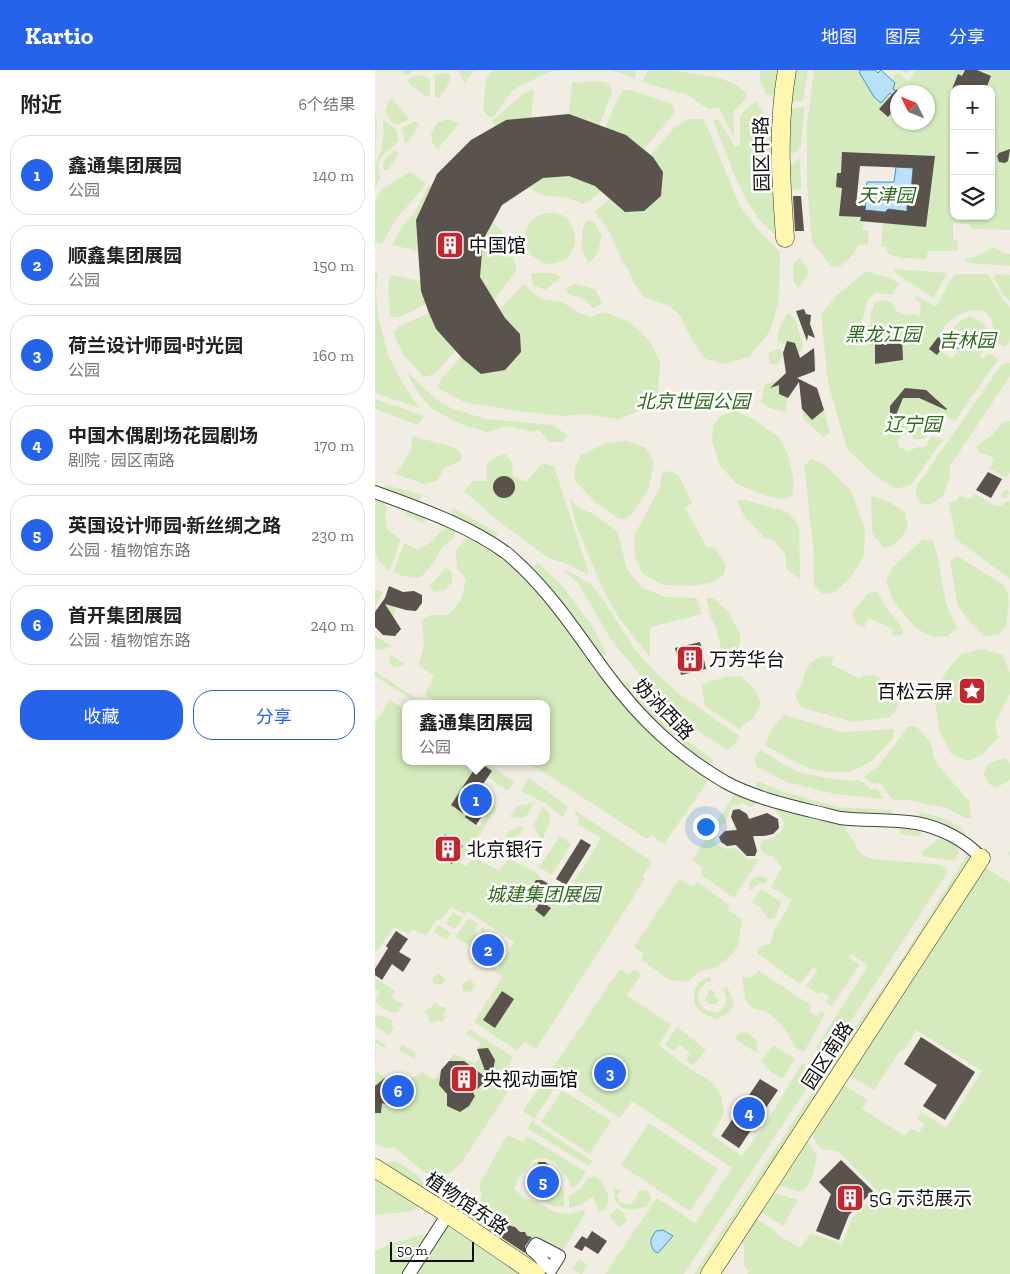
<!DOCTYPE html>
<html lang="zh">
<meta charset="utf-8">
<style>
body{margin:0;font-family:"Zilla Slab","Noto Sans SC",serif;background:#f6f6f6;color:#222}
.controls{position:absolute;right:15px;top:15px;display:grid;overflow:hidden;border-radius:10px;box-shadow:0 1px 4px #0004}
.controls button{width:45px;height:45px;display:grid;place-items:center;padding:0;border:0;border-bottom:1px solid #e0e0e0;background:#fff;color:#222;font:25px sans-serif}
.compass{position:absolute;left:515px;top:15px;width:45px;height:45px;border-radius:50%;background:#fff;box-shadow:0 1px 4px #0004;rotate:313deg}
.scale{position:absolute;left:15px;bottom:12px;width:84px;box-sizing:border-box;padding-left:5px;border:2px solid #111;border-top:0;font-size:14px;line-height:18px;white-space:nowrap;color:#111;-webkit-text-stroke:4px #fff;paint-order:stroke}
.you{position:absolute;left:330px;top:756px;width:18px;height:18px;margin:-12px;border:4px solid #fff;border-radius:50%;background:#1a73e8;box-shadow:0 0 0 8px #1a73e833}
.badge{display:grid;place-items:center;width:32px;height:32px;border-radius:50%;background:#2563eb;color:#fff;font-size:16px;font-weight:700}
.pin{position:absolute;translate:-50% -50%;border:2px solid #fff;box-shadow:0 1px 5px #0006}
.popup{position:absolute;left:27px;top:630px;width:148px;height:65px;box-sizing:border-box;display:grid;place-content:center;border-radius:10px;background:#fff;filter:drop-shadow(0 1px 4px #0005);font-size:16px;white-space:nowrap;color:#767676}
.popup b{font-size:19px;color:#222}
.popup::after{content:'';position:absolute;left:50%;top:100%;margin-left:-10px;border:10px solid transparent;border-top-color:#fff}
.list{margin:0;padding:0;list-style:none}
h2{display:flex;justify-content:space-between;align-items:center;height:65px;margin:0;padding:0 20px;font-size:21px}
h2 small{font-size:16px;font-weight:400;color:#767676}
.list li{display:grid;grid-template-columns:32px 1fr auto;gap:15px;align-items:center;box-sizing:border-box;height:80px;margin:0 10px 10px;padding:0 10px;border:1px solid #e0e0e0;border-radius:20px}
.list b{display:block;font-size:19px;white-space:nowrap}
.list p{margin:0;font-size:16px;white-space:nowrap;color:#767676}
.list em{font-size:16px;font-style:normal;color:#767676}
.actions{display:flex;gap:10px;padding:15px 20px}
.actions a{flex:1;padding:11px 0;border:1px solid #2563eb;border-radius:20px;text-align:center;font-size:18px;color:#2563eb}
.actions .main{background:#2563eb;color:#fff}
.icon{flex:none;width:28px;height:28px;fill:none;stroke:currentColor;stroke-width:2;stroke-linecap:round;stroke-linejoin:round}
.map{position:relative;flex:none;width:635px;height:1204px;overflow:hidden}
header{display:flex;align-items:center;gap:30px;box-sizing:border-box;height:70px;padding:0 25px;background:#2563eb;color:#fff}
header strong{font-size:24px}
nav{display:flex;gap:28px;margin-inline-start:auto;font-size:18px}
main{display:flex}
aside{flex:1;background:#fff}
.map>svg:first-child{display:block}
.green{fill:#d5ebbd;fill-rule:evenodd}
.plaza{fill:#f1ede2;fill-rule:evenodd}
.water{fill:#b9e0f7;stroke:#3f96cf}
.building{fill:#5a524d;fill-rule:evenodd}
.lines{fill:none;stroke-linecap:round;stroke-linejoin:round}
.street-casing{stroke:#444;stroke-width:14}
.secondary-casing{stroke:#333;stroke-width:19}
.street{stroke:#fff;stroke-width:12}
.secondary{stroke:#fff6b0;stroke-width:18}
.labels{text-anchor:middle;stroke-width:5;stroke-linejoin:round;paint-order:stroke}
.street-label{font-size:19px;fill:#111;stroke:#fff}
.park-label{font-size:19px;font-style:italic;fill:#2f6b1f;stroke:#fff}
.poi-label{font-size:19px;fill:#111;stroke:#fff;text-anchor:start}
</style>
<header>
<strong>Kartio</strong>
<nav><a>地图</a><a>图层</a><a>分享</a></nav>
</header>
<main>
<aside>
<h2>附近<small>6个结果</small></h2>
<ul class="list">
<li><span class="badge">1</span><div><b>鑫通集团展园</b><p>公园</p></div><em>140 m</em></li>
<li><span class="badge">2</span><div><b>顺鑫集团展园</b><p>公园</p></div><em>150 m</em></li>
<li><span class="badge">3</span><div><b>荷兰设计师园·时光园</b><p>公园</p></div><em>160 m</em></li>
<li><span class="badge">4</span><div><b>中国木偶剧场花园剧场</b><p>剧院 · 园区南路</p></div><em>170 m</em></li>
<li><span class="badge">5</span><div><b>英国设计师园·新丝绸之路</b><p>公园 · 植物馆东路</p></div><em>230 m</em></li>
<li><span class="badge">6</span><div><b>首开集团展园</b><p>公园 · 植物馆东路</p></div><em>240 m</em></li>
</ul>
<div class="actions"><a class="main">收藏</a><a>分享</a></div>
</aside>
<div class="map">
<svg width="635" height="1204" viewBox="0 0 635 1204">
<rect width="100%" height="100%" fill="#fffdf5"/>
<!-- green -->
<path class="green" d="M0,0H635V1204H0ZM579,19H616V146H579ZM522,22H552V52H522ZM31,634H171V691H31Z"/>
<!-- plaza -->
<g class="plaza">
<path d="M0,0H27L30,6L40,0H85L83,1L90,13L99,0H118L111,9L108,40L115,48L120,45L137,21L145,16L174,2L189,0H236L260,8L261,0H273L267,12L313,25L333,39L344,38L359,67L358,42L370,30L372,24L362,15L342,7L297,0H385V10L391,24L414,32L428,31L433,0H439L432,55V113L437,172L456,196L463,198L475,188L485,174L493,175L494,161L487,160L489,152L508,153L506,176L511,177L513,184L528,188L551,189L553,181H582L583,171L578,170V153L595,154L596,159L635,160V184L628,183L619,177L600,187L590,190L593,193L635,196V205L621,204L619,207L628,225L635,231V237L628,230L613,204H579L561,237L541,225L540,230L546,233L544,248L540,244L529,245L521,241L518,234L510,230L499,232L498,239L495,242L496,254L483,262L488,270V275L481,276L471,270L479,257L487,252L493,229L501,223L517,225L524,214L517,209L491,201L462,225L446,244L453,313L472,379L498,404L520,419L536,415L568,369L557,366L550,377H543L533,381L524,377L522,371L527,365L535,364L539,369H549L567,344L580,351L623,289L614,283L608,289L605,286L614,271L613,260L607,252L596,247L586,250L578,258L584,262L583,265H571L567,262L571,254L582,246L592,241L608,240L616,248L622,273L631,277L635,271V293L627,294L541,417V426L547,434H556L568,426L574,409L575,396L635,306V351H631L625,355L618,364L602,376L604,383L614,385L619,390L615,399L631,408L635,402V423L631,419L627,422L626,427L631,428L635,423V432L633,431L625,436H620L600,424L595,429L584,426L582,430L574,433L581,469L635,509V603L628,585L608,579L585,584L569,605L560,632L565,662L577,685L593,691L608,684L623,668L620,654L628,636L635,624V693L629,688L613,694L608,704L614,714L621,718L635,710V780L633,784L635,786V813L608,796L596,779L517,904L466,978L319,1204H309L438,1009L428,1001L431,995L427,993L393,1050L367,1086L337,1065L349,1043L346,1025L337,1012L312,997L284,975L296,955L252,925L266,905L260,899L253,905L245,899L148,1041L159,1049L186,1009L245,1048L257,1031L357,1098L320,1153L282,1128L230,1204H207L213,1195L204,1189L197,1199L205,1204H165L184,1186L210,1144L209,1140L193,1144L179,1142L161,1131L149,1128L139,1119L144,1107L152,1099L159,1089L172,1088L182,1095L193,1109L197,1119L205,1112L211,1102L152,1066L148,1072L132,1065L104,1115L107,1125L102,1138L116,1150L112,1154L98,1145L90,1156L73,1144L62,1161L18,1173L0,1181V1145L31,1142L56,1134L48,1128L55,1117L50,1114L41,1104L23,1092L14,1091L7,1102L0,1098V1073L11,1079L19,1077L49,1102L60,1108L62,1105L75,1103L87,1092L145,1004L133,996L138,987L94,959L91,964L106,973L103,979L105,987L100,993L79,984L59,1010L47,1002L26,1015L14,1011L0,1001L1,973L9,978L11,975L0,968V956L14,965L19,959L16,955L18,950L7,946L1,945L0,946V919L4,922L0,932L9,939L16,942H23L28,934L17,928L20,921L0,908V905L7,909L17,894L28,901L36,890L24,882L33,869L21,861L11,876L13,878L3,895L0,893V884L19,857L33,864L38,859L51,866L62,849L66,850L76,837L90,845L92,841L139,872L122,899L118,897L117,901L128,906L99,952L141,980L150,972L161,979L270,809L268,806L277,792L201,741L199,744L204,747L202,754L226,768L212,792L191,822L177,816L167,810L161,802L133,788L124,801L99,787L91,797L85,793L122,738L118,735L104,757L101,755L107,746L96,738L90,747L87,745L113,707L133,721L139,712L111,691H151L272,769L276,765L289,774L338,704L331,699L339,691L313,671L272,634L252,611L241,615L221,588L232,584L219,559L189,518L163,493L151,501L116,474L123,463L78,438L72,457L64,463L55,473L42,479L29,473L18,503L36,508L46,507L57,495L68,476L79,468L82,454L96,462L81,481L82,497L91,510L86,530L73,545H55L47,551L49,574L44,595L59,606L50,624L64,634H31V640L15,630L0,653V606L37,630L38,627L0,601V578L4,580L17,576L0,566V557L8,565L20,566L25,559L18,546L21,537L31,540L40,541L47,533V525L39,521L28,522L14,516L10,528L2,539L0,538L8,522L0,519V483L3,490L14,501L26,470L12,459L10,447L12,438L7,429L0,422V339L43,355L49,346L0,329V323L44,338L27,312L13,285L3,246L1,221L3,204L0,203V173L7,174L21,149L43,124L51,113L35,102L7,119L0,131V118L5,108L3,96L6,87L19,76L24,70L21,59L8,50L9,62L6,80L0,94L2,52L0,44ZM74,3L76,7L73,15L64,28L60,27V9L58,6L60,4ZM45,5L50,6L55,10V26H50L35,15L32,10L37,7ZM217,11L231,12L236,17L237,22L224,56L230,58L242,30L248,20H255L297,34L300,41L297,46L269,79L276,85L299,58L312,49H327L332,56L365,136L384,161L405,182L404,230L395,261L374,287L349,294L330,289L317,270L304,244L293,235L270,228L258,212L254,201L247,191L234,161L220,142L235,128L227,121L209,134L189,127L170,126L160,122L155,117L127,135L118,152L132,167L136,182L142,200L119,230L125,239L149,214L164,228L187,232L204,243L216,247L229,242L255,252L274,270L285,292L283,325L272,338L243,349L211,344L187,346L159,343L91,333L63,318L64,313L67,308L86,287L81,280L60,304L49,307L29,286L21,269L19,262L24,256L54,243L51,234L25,247H15L13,216L16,205L45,211L43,181L17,175L27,157L40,142L54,115L57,116L62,104L96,70L121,56L117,51L149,23L159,19L156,48L194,45L197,13ZM15,28L19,31L34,49L23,55L16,52L10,41ZM381,32L405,68V169L386,152L372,131L359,104L338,50L343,49L360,77L365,74V46L375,35ZM429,37L426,77L420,83L413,82L414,38ZM74,49L84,54L62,80L57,72L56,63L63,52ZM40,51L43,53L44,56L32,73L29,70V66L27,58ZM20,80L24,84L13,100H9L8,93L12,86ZM425,87L426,119L413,120V94L417,95ZM426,126L429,161H417L414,127ZM170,143H178L187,145L193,150L198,158L200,166V174L197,181L192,188L184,192L176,194L168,193L155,184L151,177L149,168L151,160L155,152L162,146ZM212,150L219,152L227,166L222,184L213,194L206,177L208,158ZM425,187L434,203L423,218L419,212L418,194ZM519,199L573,203L558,228L520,203ZM156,203H180L186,207L170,220L158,215ZM199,214L220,219L227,233L218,238L209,229L196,225L189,219ZM412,243L420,248L428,276L424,285L409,291L408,283L411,275L402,271L403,262ZM428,244L436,245L435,255L439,265L430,264ZM404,279L408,283L403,295L395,294L393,283ZM439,279L441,288L440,301L428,286ZM33,303L62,330L78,339L111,349L178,355L192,365L188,372H175L164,360L157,362L134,356L112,362L83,353L56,338L47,328L35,309ZM405,309L420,317L413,328L410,342L395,338L386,332L390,315ZM431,313L442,318L455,362L449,367L429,350L425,318ZM360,341L378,349L404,367L413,385L419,412L417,427L409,429L392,426L362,414L345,396L337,371L338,356L345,346ZM37,366L78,377L86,383V391L69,398L63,410L50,414L20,404L27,395L36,380ZM252,371L271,378L279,392L274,418L259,442L251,449L243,448L221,433L199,410L200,397L206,385L231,373ZM130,384L137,393L138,406L151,412L167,393L179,396L213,501V504L187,492L175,489L123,451L89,421L98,411H111L112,394L118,388ZM436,389L450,395L476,421L490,459L489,486L476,507L460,522L448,524L439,515L438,474L429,396ZM296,401L304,406L317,433L310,438L332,477L340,478L351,494L349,505L338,512L318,516L288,515L268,504L260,487L259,466L285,417L287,403ZM627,409L616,428L602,420ZM10,415L47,424L43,437L8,425ZM496,426L514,432L530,442L533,457L526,468L517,476L508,477L497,463ZM194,427L205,439L219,444L242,461L252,499L267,518L291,527L322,528L327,544L275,557V587L244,548L226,516L201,454ZM362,430H371L412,442L424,455L425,510L411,498V485L400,471L391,469L369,446ZM33,440L51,448L49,453L30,445ZM548,469L558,471L563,488L571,533L582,558L573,566L557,567L541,558L518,531L511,511L517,498ZM582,486L630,516L634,529L631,555L624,565L609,566L595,552L583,536L575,491ZM71,497L77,503L78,511L69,521L59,522L55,516ZM187,499L200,505L216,514L229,531L259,578L280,602L303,623L364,666V669L359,675L352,680L293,640L235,568L203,513ZM502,522L514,541L528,559L527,565L517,566L518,559L493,548L489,558L481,554L477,543L493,523ZM331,528H338L353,541L366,566L363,584L349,590L341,558L335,546ZM325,572L331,599L306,605L300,578ZM15,584L30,594L19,598L14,593ZM447,586L459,587L456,594L485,609L489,605L502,606L523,626V637L515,647L478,652L425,637L420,624L427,614L429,604L436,592ZM366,606L381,621L386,633L379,647L364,659L330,636L326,614L351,607ZM409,645L467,662L519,659L518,668L499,689L486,697L474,702H453L436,699L412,688L390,675L396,660ZM541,656L555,672L561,693L594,731L596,748H590L571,738L532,730H518L511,722L508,716L504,713L497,714L489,707L503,696L533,657ZM386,680L408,694L424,702L452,708L474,711L483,710L490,713L495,719H503L508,729L460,724L412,712L381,696L380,687ZM154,708L193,737L188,747L170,733L146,721ZM382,711L408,722L463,737L517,740L515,751L464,748L487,785L498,789L558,794L570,797L573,802L455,983L446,977L443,980L441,977L493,896L476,884L473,886L484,895L457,936L451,933L454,927L446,921L443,924L431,916L443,900L438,897L425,914L382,883L385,876L395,874L399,861L417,830L396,817L407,797L398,786L390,785L385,778L386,771L398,768L406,762L410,752L400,741L402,732L384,726L381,733L375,737L368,733L356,737L351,751L342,761L339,773L351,779L360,778L372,789H384L359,828L326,805L328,798L317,790L363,719L378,724ZM158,733L153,744L148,748L134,747L143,736ZM168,737L175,744L174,754L167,770L158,756ZM545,742L568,748L586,757L593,768L592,774L578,767L584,782L580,791L547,786V782L570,763L541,753ZM391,743L403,749L404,758L398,764L389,766H381L377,770L382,781L379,786H371L361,775L352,776L346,772L345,766L350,761L357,760L360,755L372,744L374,750ZM146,756L149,759L142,766L132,770L131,763ZM524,759H535L545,762L546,766L526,765ZM185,766L196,774L177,805L164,797ZM206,769L216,775L204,795L197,790ZM202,797L191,815L181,809ZM387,806L392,809L390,813L383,814L375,821L374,816L377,809ZM304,809L318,817L322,811L354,835L353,840L367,850L363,877L353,888L340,898L325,901L312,912L294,910L266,889L269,884L259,877ZM386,819L406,832L400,848L393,849L385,837L377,832ZM78,842L88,848L80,859L71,853ZM94,848L103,854L100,860L102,866L110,872L103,881L80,867ZM63,855L76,863L72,870L59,862ZM107,857L132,873L119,892L111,886L117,876V869L104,860ZM384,901L437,936L434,941L441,946L445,941L450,944L429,982L421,978L407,955L392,942L377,938L370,929L367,907L375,908ZM64,903L70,909L67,914H59L57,908ZM335,906L336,911L329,914L323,923L324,932L331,940L342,943L349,937L352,928L348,919L352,916L359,933L355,942L342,949L328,944L319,934V922L324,912ZM95,909L101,916L96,922L88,921L87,914ZM335,919L340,922V927L344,930L341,934H334L330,930ZM59,933L62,934L64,937H69L72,940L68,944L70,948L66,952L63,951L58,953L54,952V947L50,942L51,939L56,938ZM302,957L331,980L318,996L311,990L315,983L305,975L298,981L290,975ZM372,962L382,971V983L360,969L364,963ZM27,975L40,982V989L24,980ZM398,975L420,989L407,1009L395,1001L386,991ZM385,1009L402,1021L364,1078L346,1066ZM187,1020L236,1051L215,1084L166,1052ZM159,1049L160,1050L159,1053L217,1091L214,1096L152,1058ZM274,1053L343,1099L315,1141L246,1095ZM161,1092H170L177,1097V1104L166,1105L164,1099L158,1095ZM180,1106L189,1122V1137L178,1136L165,1128L159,1117V1110ZM220,1106L227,1112L233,1125V1133L230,1139L224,1142L218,1127L203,1136L194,1138V1126L206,1118L213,1108ZM238,1118L246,1120L242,1126L246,1133L256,1134L262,1127L263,1121L268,1120L273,1121L276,1128L272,1136L266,1138L256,1140L247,1138L240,1131ZM242,1138L249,1143L252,1151L246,1156H242L235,1146ZM217,1161L232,1171L223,1184L210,1176L206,1181L200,1177L207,1166L212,1169Z"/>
<polygon points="500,0 526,0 531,4 535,0 542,0 533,11 523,2 516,10 505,0 503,3"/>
<polygon points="479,95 521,97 519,112 491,136 481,135 484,108"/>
<polygon points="571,274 583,281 577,288 566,281"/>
<path d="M541,960L607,1001L571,1058L546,1042L542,1049L549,1054L544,1063L535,1058L530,1066L487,1039L493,1030L461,1010L467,1000L499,1020L524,982L530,979ZM546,967L600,1002L569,1050L548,1036L568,1006L529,994Z"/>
<path d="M431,1057L446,1079L463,1081L503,1121L477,1148L467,1174L436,1163L425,1178L401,1164L402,1162L374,1144L378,1137L408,1156L423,1130L389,1120L394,1113L428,1122L437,1108L442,1086L427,1063ZM467,1090L498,1121L474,1145L464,1169L441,1161L451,1135L462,1139L466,1135L444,1112Z"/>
<polygon points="358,1168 369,1175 369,1195 374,1201 372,1204 335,1204 339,1197 349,1202 358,1187 349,1182"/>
</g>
<!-- water -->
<g class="water">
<polygon points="485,0 500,0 503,3 506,0 520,13 518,19 521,21 517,25 515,23 506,33 499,27 484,2"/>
<polygon points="521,97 538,98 535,133 532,134 532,144 528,141 513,139 510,142 490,140 492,112 519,112"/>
<polygon points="571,265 584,267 590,271 589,276 584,279 580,276 580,272 569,270"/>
<path d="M288,1160L298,1166L283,1183L279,1181C274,1172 275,1169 281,1161Z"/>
</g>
<!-- building -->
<g class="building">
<polygon points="590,0 602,0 616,6 611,19 577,19 583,4 587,6"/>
<polygon points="522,19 522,37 513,47 504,39"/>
<polygon points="194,44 251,65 278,87 288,102 286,126 269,141 250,142 220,116 194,106 168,108 127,135 108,170 105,207 130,248 145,264 146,282 130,300 106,304 88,289 61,259 54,243 46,221 41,150 62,104 96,70 131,50"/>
<polygon points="635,79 633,91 630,93 624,92 622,86 624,83"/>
<path d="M467,82L560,86L551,157L485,151L486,147L464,146L467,118L461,117L462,103H466ZM485,96L538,98L535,133L532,134V141L513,139L510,142L490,140L491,136L481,135Z"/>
<polygon points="418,126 426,126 429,161 420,161"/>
<polygon points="429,239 431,244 436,245 435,254 440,268 433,265 432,271 421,241"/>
<polygon points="527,267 528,290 500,294 500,271"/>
<polygon points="563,267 572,271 562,285 554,279"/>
<polygon points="412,271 420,273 425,288 439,278 440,301 422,308 442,318 449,340 437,350 427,339 424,312 413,328 404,324 404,315 395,318 411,303 408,283"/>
<polygon points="530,318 551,320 572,339 571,340 544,328 528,328 515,360 515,336"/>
<polygon points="613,402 627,409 616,428 601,420"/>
<circle cx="129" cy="417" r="11"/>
<polygon points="14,516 28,522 39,521 47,525 47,533 41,541 31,540 10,534 26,559 20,566 8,565 0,557 0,542 10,528"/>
<polygon points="325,572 331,599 306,605 300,578"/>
<polygon points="104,692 117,701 88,743 76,735"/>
<polygon points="96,738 107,746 101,755 90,747"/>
<polygon points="364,739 372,744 374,749 392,743 403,749 404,758 398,764 389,766 378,766 382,781 380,786 372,786 361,775 352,776 346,772 344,767 350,761 362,760 356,747 358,740"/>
<polygon points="70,764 88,776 77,794 59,783"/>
<polygon points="206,769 216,775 191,815 181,809"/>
<polygon points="161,810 167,810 174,814 165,830 153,822"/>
<polygon points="166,831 176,838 169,847 160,840"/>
<polygon points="21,861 33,869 24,882 36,889 28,902 17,894 7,910 0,905 0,899 13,878 11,876"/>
<polygon points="127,921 139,929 120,958 108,950"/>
<polygon points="546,967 600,1002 570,1050 548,1036 562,1015 529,994"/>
<polygon points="113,978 120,990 115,1018 113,1009 98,1023 100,1026 94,1036 85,1042 72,1036 72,1024 64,1015 66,1000 74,991 89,991 113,1009 102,979"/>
<polygon points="10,1008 9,1018 17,1015 18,1020 26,1015 32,1031 13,1035 7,1033 6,1043 0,1043 0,1016"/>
<polygon points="385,1009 403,1020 364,1078 346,1066"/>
<polygon points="466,1090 498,1121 474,1145 464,1170 441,1161 456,1124 444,1112"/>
<polygon points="163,1092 170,1092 182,1101 166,1105"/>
<polygon points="126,1149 136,1156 140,1157 145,1162 150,1162 152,1166 157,1167 150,1176 150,1183 109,1156 116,1150"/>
<polygon points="217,1161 232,1171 223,1184 210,1176 207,1181 199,1177 207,1166 212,1169"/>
</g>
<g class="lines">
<!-- street casing -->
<g class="street-casing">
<g id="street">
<path d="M0,422C45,439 91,454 130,482C136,486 141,492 147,497C180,529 204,566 231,603C265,649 301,683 350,712C376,726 407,734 436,741C446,743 456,746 465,748C490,751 516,749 541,753C564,757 591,770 606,788"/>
<path d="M161,1174L184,1186L176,1199C168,1195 167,1186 157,1180Z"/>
<polyline points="34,1204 73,1144"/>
</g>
</g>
<!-- secondary casing -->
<g class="secondary-casing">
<g id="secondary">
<path d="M410,168C406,111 402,56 412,0"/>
<polyline points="0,1098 73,1144 161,1204"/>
<polyline points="335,1204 606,788"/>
</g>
</g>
<!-- street -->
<use href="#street" class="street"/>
<!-- secondary -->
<use href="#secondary" class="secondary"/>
</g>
<!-- icons -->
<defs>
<g id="building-square" transform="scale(1.4375)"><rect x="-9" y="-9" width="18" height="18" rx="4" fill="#c4262e" stroke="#fff"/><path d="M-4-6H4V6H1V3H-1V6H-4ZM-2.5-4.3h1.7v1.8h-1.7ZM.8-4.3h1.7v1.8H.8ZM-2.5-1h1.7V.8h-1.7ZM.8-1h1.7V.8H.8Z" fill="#fff"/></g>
<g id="sight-square" transform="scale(1.4375)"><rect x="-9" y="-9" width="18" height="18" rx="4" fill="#c4262e" stroke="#fff"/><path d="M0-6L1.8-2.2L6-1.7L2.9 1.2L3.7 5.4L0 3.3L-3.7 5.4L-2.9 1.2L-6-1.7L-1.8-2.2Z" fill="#fff"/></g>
</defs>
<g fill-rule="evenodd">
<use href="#building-square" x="75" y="175"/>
<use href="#building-square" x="315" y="589"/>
<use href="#sight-square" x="597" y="621"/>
<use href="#building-square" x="73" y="779"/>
<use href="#building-square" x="89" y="1009"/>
<use href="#building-square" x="475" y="1128"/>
</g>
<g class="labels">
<!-- street labels -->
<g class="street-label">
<text transform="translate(386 84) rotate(-91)" y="7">园区中路</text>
<text transform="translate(289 639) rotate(46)" y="7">妫汭西路</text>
<text transform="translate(452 985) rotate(-57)" y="7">园区南路</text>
<text transform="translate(92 1133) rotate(34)" y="7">植物馆东路</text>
</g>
<!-- park labels -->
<g class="park-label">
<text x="511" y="132">天津园</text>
<text x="508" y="271">黑龙江园</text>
<text x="592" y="277">吉林园</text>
<text x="318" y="338">北京世园公园</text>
<text x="538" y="361">辽宁园</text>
<text x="168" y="831">城建集团展园</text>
</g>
<!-- poi labels -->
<g class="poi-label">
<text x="94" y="182">中国馆</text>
<text x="334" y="596">万芳华台</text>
<text x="578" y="628" text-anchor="end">百松云屏</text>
<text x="92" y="786">北京银行</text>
<text x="108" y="1016">央视动画馆</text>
<text x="494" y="1135">5G 示范展示</text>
</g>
</g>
</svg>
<div class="controls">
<button>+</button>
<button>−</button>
<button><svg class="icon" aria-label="layers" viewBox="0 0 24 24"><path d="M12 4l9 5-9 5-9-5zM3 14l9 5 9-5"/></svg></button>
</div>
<svg class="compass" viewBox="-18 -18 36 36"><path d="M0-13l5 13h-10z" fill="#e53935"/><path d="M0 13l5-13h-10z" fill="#767676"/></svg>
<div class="scale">50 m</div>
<div class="you"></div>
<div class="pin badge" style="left:101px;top:730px">1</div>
<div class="popup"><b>鑫通集团展园</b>公园</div>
<div class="pin badge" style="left:113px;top:880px">2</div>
<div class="pin badge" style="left:235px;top:1003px">3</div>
<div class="pin badge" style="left:374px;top:1043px">4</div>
<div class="pin badge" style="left:168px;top:1112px">5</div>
<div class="pin badge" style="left:23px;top:1021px">6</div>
</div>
</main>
